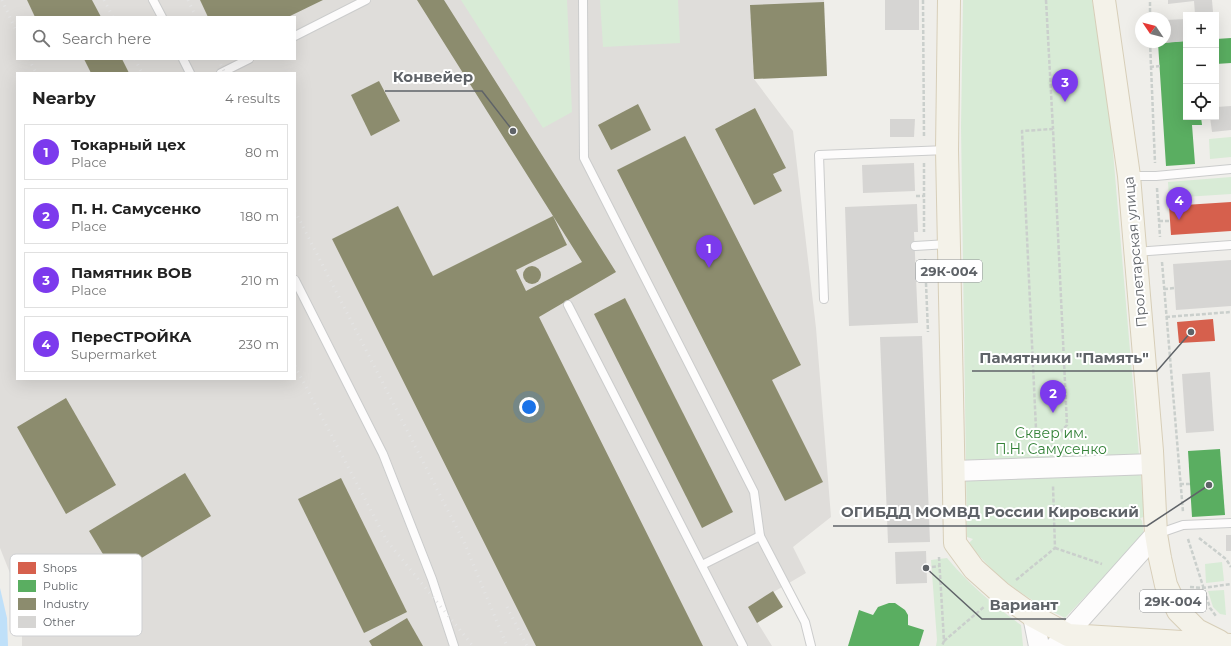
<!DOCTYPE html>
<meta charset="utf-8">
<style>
body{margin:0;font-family:Montserrat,sans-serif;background:#f2f2f2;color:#222}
.controls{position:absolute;right:12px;top:12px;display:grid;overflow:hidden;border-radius:0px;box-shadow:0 4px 16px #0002}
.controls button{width:36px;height:36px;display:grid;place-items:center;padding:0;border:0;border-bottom:1px solid #e0e0e0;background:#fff;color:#222;font:20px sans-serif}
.compass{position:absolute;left:1135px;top:12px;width:36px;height:36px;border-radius:50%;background:#fff;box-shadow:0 4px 16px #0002;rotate:305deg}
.you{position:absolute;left:529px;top:407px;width:14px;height:14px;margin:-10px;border:3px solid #fff;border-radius:50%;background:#1a73e8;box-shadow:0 0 0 6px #1a73e833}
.badge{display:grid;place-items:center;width:26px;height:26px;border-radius:50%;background:#7c3aed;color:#fff;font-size:13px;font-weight:700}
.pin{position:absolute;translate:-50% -33px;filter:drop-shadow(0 1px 2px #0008)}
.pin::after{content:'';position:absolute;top:21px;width:14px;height:12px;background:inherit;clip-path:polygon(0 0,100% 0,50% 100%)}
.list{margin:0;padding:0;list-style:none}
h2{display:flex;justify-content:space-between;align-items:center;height:52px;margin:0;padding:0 16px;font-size:17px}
h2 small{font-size:13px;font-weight:400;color:#767676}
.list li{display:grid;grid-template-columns:26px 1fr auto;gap:12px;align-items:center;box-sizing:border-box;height:56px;margin:0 8px 8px;padding:0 8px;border:1px solid #e0e0e0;border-radius:0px}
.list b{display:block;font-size:15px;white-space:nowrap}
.list p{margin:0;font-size:13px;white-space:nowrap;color:#767676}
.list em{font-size:13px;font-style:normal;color:#767676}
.icon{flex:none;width:22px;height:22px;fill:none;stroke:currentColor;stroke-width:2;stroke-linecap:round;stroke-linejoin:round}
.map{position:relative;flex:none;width:1231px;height:646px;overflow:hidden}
.search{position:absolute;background:#fff;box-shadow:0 4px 16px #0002;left:16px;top:16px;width:280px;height:44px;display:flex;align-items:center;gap:10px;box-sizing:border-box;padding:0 14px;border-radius:0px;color:#767676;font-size:15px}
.panel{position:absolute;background:#fff;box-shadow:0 4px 16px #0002;left:16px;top:72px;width:280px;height:308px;border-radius:0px}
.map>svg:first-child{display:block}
.industrial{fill:#dfddda;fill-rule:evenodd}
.green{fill:#d8ebd6}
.water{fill:#bfe0f9}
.shops{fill:#d6604d}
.public{fill:#5aae61}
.industry{fill:#8c8c6e}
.building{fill:#d6d5d3}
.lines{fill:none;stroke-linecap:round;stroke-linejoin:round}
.service-casing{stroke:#cbcccc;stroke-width:10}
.tertiary-casing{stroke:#cbcccc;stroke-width:22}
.primary-casing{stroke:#d7ceb8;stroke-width:24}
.path{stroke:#cacfcc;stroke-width:2.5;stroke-dasharray:4 2;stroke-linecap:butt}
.service{stroke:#fdfcfc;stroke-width:8}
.tertiary{stroke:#fdfcfc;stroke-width:20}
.primary{stroke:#f4f2e9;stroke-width:22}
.rail{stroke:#e4e4e4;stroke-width:3;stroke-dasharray:1 5;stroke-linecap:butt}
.labels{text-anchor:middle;stroke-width:4;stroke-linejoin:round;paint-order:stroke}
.shield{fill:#fff;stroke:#8f9295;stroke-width:1}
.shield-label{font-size:13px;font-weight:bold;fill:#5f6368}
.street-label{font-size:14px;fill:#5f6368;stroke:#fff}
.park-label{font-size:14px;fill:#348238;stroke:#fff}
.key{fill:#fff;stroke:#cfd0d2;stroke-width:1}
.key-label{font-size:11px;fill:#5f6368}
.leader{fill:none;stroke:#5f6368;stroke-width:1.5}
.callout-dot{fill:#5f6368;stroke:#fff;stroke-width:1.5}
.callout-label{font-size:15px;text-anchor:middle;font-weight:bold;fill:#5f6368;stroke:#fff;stroke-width:4;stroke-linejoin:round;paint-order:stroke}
</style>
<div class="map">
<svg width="1231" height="646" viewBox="0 0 1231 646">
<rect width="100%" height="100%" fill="#efeeea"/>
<!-- industrial -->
<path class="industrial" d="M0,0H824L827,76L754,79L793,131L816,328L831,517L793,547L806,573L748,607L772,646H22V603L0,548ZM17,17H295V59H17ZM17,73H295V379H17Z"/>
<!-- green -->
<g class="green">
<polygon points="461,0 567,0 572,112 543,128"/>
<polygon points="600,0 678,0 680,43 603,47"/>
<path d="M963,0H1092L1109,105L1144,514V517L1140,518L1142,521L1144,534L1065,618C1026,599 995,578 969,543L973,539L967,537L961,127Z"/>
<polygon points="1231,137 1231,157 1210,159 1209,139"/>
<polygon points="1231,177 1231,194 1169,198 1168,182"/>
<path d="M947,558C969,584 993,605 1021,625L1023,646H936L937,640L931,560Z"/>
<polygon points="1222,562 1224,581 1206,583 1205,564"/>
<polygon points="1224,590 1226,615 1220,614 1213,607 1208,591"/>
</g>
<!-- water -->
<polygon class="water" points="0,588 7,618 8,646 0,646"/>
<!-- shops -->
<g class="shops">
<polygon points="1231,202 1231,231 1171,235 1169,206"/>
<polygon points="1213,319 1215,341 1179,343 1177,322"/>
</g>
<!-- public -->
<g class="public">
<polygon points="1231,38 1231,63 1216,64 1216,39"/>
<polygon points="1186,41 1186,117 1201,117 1202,125 1192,125 1195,164 1166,166 1158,43"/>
<polygon points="1220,449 1225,515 1192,517 1188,451"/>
<polygon points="889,603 895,603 905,610 908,615 908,625 924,630 919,646 848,646 859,610 873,615 878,607"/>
</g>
<!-- industry -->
<g class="industry">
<polygon points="27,0 92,0 101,17 35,17"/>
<polygon points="200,0 323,0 288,17 208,17"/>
<polygon points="417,0 444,0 616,272 539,317 703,646 536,646 332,239 398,206 433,276 553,216 567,245 516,270 526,291 582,262"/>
<polygon points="824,2 827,76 754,79 750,5"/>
<polygon points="84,59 122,59 129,73 91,73"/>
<polygon points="379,81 400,121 371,136 351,95"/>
<polygon points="638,104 651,130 611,150 598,125"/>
<polygon points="755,108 786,168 773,174 782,191 754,205 715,129"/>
<polygon points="685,136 801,365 772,380 823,482 785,501 617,170"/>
<circle cx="532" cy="275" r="9"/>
<polygon points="625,298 733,512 702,528 594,314"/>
<polygon points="66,398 116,485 66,514 17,427"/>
<polygon points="185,473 211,516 115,574 89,531"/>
<polygon points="341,478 407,612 364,633 298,499"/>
<polygon points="773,591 783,607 757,623 748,607"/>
<polygon points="407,618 423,646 372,646 369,641"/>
</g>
<!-- building -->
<g class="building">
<rect x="885" y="0" width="34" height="30"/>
<polygon points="1168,0 1212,0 1213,12 1195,14 1194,1 1168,4"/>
<polygon points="1186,19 1186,41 1165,43 1165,20"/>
<polygon points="1231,106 1231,130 1212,132 1210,117 1216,117 1216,107"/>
<polygon points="890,119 915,119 914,137 890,137"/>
<polygon points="914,163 915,191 863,193 862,165"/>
<polygon points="917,204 918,232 914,232 918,323 849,326 845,207"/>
<polygon points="1231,260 1231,306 1176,310 1173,264"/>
<polygon points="922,336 930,542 888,543 880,337"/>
<polygon points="1210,372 1214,431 1186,433 1182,374"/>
<rect x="1226" y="535" width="5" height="16"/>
<polygon points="926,551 927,583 896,584 895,552"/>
</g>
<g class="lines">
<!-- service casing -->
<g class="service-casing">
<g id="service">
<polyline points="153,0 162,17"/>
<polyline points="583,0 584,158 754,492 760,536"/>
<polyline points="295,36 366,0"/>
<polyline points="183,59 190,73"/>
<polyline points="221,73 249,59"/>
<polyline points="1130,176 1156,176 1231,169"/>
<polyline points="915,246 948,244"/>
<polyline points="1135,252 1231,245"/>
<polyline points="295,280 383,454 432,579 454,646"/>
<polyline points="824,299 819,155 947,150"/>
<polyline points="568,305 743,646"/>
<polyline points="1157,534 1183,525 1231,523"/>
<polyline points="702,565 760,536 805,622 811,646"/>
</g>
</g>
<!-- tertiary casing -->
<g class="tertiary-casing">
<g id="tertiary">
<polyline points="954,471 1153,464"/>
<polyline points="1033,616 1039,646"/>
<polyline points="1056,646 1156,534"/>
</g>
</g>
<!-- primary casing -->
<g class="primary-casing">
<g id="primary">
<polyline points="949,0 947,150 955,543 974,569 1001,593 1033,616 1068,635 1231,645"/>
<polyline points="1104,0 1129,176 1152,451 1156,534 1160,558 1166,585 1178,611 1197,630 1219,641"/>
</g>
</g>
<!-- path -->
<g class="path">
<polyline points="923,0 924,138"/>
<polyline points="1046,0 1053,129"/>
<polyline points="1150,18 1150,0"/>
<polyline points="1150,42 1155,163"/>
<polyline points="1150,67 1160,66"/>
<polyline points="924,163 924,232"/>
<polyline points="1157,188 1160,237"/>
<polyline points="916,196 924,196"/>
<polyline points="1159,221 1169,221"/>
<polyline points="925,259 928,332"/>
<polyline points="1162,262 1183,512"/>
<polyline points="1164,289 1175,288"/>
<polyline points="1166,317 1231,312"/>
<polyline points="1052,441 1067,425 1053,129 1022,131 1036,429 1052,441 1052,449"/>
<polyline points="1180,484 1190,484"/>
<polyline points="929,516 934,516"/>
<polyline points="1199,538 1226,559 1231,567"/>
<polyline points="1188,539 1210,608 1216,616"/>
<polyline points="1055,548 1102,564"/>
<polyline points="939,557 944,641 942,646"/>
<polyline points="926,568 939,566"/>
<polyline points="1016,580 1055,548 1053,486"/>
<polyline points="1190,587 1203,588 1231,584"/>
<polyline points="944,641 985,606"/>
</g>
<!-- service -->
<use href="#service" class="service"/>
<!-- tertiary -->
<use href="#tertiary" class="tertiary"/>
<!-- primary -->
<use href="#primary" class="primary"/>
<!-- rail -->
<g class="rail">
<polyline points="2,0 17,33"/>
<polyline points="104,0 113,17"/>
<polyline points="188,0 196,17"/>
<polyline points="29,59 36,73"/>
<polyline points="135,59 142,73"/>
<polyline points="218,59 225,73"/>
<polyline points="295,211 464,542 507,646"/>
<polyline points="295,366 387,541 473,646"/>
<polyline points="507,607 527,646"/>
</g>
</g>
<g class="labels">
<!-- shield labels -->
<g class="shield">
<rect x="916" y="260" width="66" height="22" rx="3"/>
<rect x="1140" y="590" width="66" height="22" rx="3"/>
</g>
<g class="shield-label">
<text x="949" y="276">29К-004</text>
<text x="1173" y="606">29К-004</text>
</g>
<!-- street labels -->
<g class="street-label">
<text transform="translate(1135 252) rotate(-95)" y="5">Пролетарская улица</text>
</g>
<!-- park labels -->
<g class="park-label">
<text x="1051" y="438">Сквер им.<tspan x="1051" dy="16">П.Н. Самусенко</tspan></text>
</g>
</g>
<!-- legend -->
<rect x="10" y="554" width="132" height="82" rx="6" class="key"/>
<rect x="18" y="562" width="18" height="12" fill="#d6604d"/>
<rect x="18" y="580" width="18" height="12" fill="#5aae61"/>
<rect x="18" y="598" width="18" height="12" fill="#8c8c6e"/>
<rect x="18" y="616" width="18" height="12" fill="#d6d5d3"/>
<g class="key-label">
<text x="43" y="572">Shops</text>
<text x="43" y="590">Public</text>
<text x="43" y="608">Industry</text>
<text x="43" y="626">Other</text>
</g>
<!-- callouts -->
<path class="leader" d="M513 131L482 91H385M1191 332L1157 371H972M1209 485L1147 526H833M926 568L982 619H1066"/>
<g class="callout-dot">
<circle cx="513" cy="131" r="4"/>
<circle cx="1191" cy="332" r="4"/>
<circle cx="1209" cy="485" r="4"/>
<circle cx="926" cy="568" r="4"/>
</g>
<g class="callout-label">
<text x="433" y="82">Конвейер</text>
<text x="1064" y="363">Памятники "Память"</text>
<text x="990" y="517">ОГИБДД МОМВД России Кировский</text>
<text x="1024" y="610">Вариант</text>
</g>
</svg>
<div class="controls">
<button>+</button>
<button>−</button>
<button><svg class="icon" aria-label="locate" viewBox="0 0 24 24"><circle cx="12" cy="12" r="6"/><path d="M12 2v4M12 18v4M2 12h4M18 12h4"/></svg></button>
</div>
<svg class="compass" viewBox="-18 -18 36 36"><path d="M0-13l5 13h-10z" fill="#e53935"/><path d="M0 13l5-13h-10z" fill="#767676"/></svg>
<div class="you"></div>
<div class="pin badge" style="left:709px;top:268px">1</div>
<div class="pin badge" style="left:1053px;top:413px">2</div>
<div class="pin badge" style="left:1065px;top:102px">3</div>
<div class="pin badge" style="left:1179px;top:220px">4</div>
<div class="search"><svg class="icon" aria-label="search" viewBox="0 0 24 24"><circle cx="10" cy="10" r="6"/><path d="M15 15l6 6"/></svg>Search here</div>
<section class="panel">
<h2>Nearby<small>4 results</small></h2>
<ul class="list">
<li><span class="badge">1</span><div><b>Токарный цех</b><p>Place</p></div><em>80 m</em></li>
<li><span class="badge">2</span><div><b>П. Н. Самусенко</b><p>Place</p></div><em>180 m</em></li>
<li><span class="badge">3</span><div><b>Памятник ВОВ</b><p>Place</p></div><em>210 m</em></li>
<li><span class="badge">4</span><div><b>ПереСТРОЙКА</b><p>Supermarket</p></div><em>230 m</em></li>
</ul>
</section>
</div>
